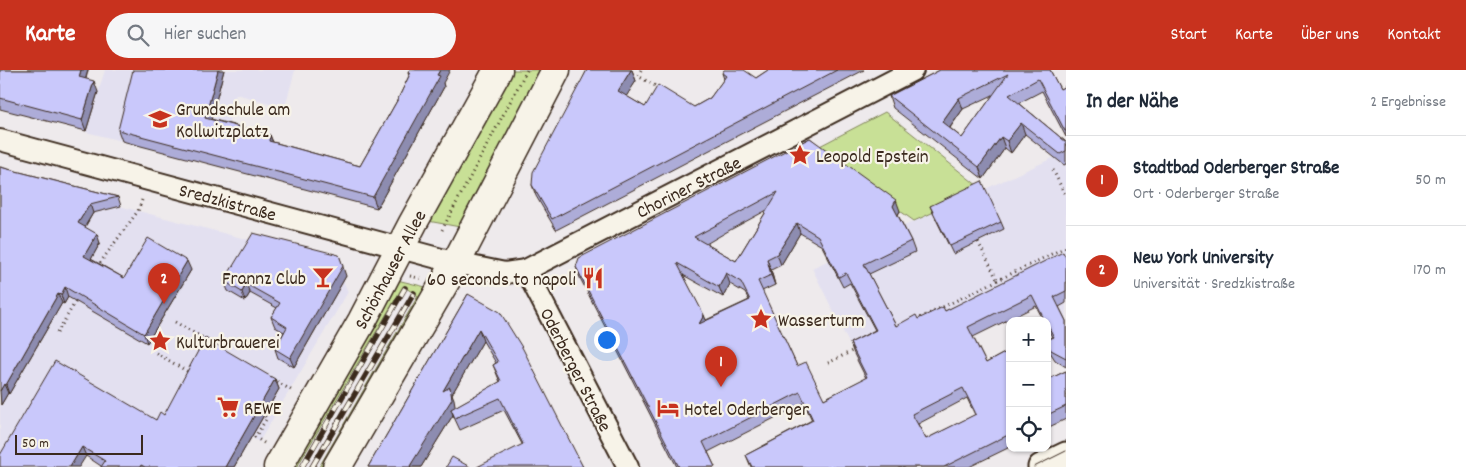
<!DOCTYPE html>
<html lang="de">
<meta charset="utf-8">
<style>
body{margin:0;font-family:Dekko,sans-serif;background:#f6f6f7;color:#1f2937}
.controls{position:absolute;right:15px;bottom:15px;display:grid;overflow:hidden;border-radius:10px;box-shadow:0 1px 4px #0004}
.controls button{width:45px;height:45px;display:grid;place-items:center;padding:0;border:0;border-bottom:1px solid #e0e1e3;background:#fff;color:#1f2937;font:25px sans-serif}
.scale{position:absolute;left:15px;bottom:12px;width:128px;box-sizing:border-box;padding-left:5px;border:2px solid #3b2a1e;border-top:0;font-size:14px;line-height:18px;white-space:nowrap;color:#3b2a1e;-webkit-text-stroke:4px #f7f3e8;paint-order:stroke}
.you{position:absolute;left:606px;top:269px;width:18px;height:18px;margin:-12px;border:4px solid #fff;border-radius:50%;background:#1a73e8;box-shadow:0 0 0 8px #1a73e833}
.badge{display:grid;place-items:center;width:32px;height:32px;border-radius:50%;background:#c8321e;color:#fff;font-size:16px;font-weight:700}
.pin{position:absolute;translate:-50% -41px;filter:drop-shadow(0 1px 2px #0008)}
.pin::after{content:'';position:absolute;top:26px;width:18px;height:15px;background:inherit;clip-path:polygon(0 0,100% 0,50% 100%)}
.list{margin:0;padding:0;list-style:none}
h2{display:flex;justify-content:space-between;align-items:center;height:65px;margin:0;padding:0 20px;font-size:21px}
h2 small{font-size:16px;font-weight:400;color:#747a83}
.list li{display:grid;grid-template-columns:32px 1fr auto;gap:15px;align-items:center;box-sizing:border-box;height:90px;padding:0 20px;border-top:1px solid #e0e1e3}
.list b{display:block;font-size:19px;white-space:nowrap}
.list p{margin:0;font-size:16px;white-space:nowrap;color:#747a83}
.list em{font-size:16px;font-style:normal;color:#747a83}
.icon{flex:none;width:28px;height:28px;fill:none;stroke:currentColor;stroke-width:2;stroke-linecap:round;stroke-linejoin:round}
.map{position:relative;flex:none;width:1066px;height:397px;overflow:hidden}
header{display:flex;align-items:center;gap:30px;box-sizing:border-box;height:70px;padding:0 25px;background:#c8321e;color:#fff}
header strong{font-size:24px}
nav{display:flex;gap:28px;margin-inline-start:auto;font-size:18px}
.search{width:350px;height:45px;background:#f6f6f7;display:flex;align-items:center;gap:12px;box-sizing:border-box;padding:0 18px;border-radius:28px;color:#747a83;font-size:19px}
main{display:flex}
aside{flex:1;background:#fff}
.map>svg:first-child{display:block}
.built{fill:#e3e0f0}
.green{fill:#c8e096;stroke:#82855a}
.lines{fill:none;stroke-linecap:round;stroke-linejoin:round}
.minor-casing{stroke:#3b2a1e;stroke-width:24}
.tertiary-casing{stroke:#3b2a1e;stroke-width:29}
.secondary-casing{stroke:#3b2a1e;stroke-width:31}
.path{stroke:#3b2a1e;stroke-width:3;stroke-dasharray:1 4;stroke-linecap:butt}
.minor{stroke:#f7f3e8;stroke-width:20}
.tertiary{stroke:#f7f3e8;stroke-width:25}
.secondary{stroke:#f7f3e8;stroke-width:28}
.tram{stroke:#3b2a1e;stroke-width:1}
.rail-casing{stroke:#3b2a1e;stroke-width:5.5}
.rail{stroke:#f7f3e8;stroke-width:4;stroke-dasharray:11;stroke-linecap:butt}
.wall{fill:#adacd8;stroke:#3b2a1e;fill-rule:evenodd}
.shaded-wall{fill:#8d8cb0;stroke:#3b2a1e}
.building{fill:#c9c8fb;stroke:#3b2a1e;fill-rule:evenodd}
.labels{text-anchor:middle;stroke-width:4.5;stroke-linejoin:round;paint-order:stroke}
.poi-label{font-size:19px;fill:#3b2a1e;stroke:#f7f3e8;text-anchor:start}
.street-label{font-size:19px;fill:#3b2a1e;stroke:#f7f3e8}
</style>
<header>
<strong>Karte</strong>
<div class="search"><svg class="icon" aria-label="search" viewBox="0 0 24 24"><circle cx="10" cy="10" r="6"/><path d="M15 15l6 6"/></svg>Hier suchen</div>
<nav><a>Start</a><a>Karte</a><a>Über uns</a><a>Kontakt</a></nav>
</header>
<main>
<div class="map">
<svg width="1066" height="397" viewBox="0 0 1066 397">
<rect width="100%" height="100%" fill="#eeeaec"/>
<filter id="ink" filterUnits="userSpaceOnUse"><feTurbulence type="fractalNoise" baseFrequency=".02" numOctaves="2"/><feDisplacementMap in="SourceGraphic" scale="10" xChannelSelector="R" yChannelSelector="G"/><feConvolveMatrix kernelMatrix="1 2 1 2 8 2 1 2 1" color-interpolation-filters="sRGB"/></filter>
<g filter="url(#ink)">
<!-- built -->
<g class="built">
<polygon points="105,0 295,0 285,37 236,24 217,95 86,62"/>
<polygon points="1066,82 1066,294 1047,258 1047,251 1044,251 1036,236 871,318 812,198"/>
<polygon points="0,105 276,177 338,196 342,194 346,206 342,208 348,222 259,372 252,368 235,397 133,397 95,392 86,386 79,397 0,397"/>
</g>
<!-- green -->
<g class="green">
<polygon points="509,0 545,0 460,157 428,151"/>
<polygon points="885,42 983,120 914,151 814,79"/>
<polygon points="397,210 430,218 327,397 319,397 418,226 403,216 297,397 288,397"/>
</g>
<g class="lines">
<!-- minor casing -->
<g class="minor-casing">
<g id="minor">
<polyline points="0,70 456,193 505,203 526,200 913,0"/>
<polyline points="526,200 628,397"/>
</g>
</g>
<!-- tertiary casing -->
<g class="tertiary-casing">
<polyline id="tertiary" points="1041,397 1066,385"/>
</g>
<!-- secondary casing -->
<g class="secondary-casing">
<g id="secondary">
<polyline points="278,397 362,251 413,153 498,0"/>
<polyline points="337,397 456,193 556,0"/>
</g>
</g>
<!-- path -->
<g class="path">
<polyline points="641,0 638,6 659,18"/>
<polyline points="1053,100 1066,127"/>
<polyline points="442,160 527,0"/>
<polyline points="978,172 998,211"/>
<polyline points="97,197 138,141 142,130"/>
<polyline points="410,206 423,209"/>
<polyline points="916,250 1066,177"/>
<polyline points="175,252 207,270"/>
<polyline points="57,263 76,231"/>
<polyline points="156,283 190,303"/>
<polyline points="828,293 856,279"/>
<polyline points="273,309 294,322"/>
<polyline points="264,373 255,367 267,348 265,346"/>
</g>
<!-- minor -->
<use href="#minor" class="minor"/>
<!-- tertiary -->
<use href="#tertiary" class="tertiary"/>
<!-- secondary -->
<use href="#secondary" class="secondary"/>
<!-- tram -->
<polyline class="tram" points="1034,397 1066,381"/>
<!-- rail casing -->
<g class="rail-casing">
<g id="rail">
<polyline points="302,397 405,218"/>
<polyline points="312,397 414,223"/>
</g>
</g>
<!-- rail -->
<use href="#rail" class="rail"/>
</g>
<!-- wall -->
<g class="wall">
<polygon points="0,0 88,0 86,9 98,22 86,61 0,39"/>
<polygon points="224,0 211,49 270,65 273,72 360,96 398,29 409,6 408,3 443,13 444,17 377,138 122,71 118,60"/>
<polygon points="587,0 632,0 636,11 626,26 645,37 694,37 710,28 724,9 722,3 756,8 768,0 864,0 556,160 536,126 532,115"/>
<path d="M940,0H1050L1060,19L1066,16V67L1042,21L1019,33L1066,72V94L1064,95L1025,64L1011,83L1005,78L983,109L893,38L889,26ZM993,25L962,68L950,58L963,39Z"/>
<path d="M810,68L900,141L898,145L911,171L915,182L869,204L896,256L945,241L1066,188V233L1059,237L1066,251V297L1055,290L1050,282L1047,274V270L1052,267L1047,257V251H1044L1036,236L973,267L986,293L1010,280V377L969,397H751L746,385L812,350L804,333L708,382L715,397H677L580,208L576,197ZM767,140L736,191L706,174L730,160ZM800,163L822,176L843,217L850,213L875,260L850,273L854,284L866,308L824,329L797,296L762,221L775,215L771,200L781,195ZM683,205L723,227L730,214L745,223L749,230L706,250ZM967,328L975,345L926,369L918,354Z"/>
<polygon points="0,97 118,127 121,136 93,143 85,157 100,173 91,189 124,208 191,200 147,273 68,227 64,234 62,233 9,324 8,323 1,335"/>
<polygon points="930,136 1001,152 1004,159 953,184 933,143"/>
<polygon points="346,206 294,297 278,288 275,279 284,262 275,257 271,247 277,238 250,223 245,231 228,221 224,211"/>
<path d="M468,224L583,397L522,374L504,340L460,360L453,345L421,397H368ZM483,271L496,293L493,295L500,312L455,337L452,324Z"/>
<polygon points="1066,301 1066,349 1047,358 1047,310"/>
<polygon points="275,309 279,319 234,397 101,397 101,396 86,386 0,397 156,350 164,345"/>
</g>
<!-- shaded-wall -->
<g class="shaded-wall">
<polygon points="81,0 88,0 83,18 79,7"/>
<polygon points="218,0 224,0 209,58 205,48"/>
<polygon points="440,0 450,0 443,13 444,17 377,138 373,127"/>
<polygon points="631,0 632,0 636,11 622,33 618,21"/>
<polygon points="94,11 98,22 86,61 82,50"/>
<polygon points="959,28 963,39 946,63 942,52"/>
<polygon points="1021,53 1025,64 1011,83 1007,71"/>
<polygon points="270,65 274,76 269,71"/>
<polygon points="1001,67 1005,78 983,109 979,97"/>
<polygon points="896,130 900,141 897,146 893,136"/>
<polygon points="90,134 93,143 81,163 78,153"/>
<polygon points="797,153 800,163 781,195 777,184"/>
<polygon points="97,164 100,173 88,195 84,186"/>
<polygon points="339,185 346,206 294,297 290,288"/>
<polygon points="767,189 771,200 775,215 771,205"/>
<polygon points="187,191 191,200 147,273 144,264"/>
<polygon points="726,203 730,214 723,227 719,217"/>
<polygon points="246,214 250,223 245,231 242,222"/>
<polygon points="65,217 68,227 64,234 61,225"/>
<polygon points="58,224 62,233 9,324 6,315"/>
<polygon points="704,245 708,255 699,254"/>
<polygon points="479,259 483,271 452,324 454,329 456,341 451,339 453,345 421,397 410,397 443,321"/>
<polygon points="275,309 279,319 234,397 225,397"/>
<polygon points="4,314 8,323 1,335 0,321"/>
<polygon points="82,377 86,386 79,397 70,397"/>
</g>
<!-- building -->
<g class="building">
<polygon points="0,0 81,0 79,7 94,11 82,50 0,28"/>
<polygon points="133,0 218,0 205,48 270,65 269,71 360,96 398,29 410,4 408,3 409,0 440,0 437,5 440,6 373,127 118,60"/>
<polygon points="587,0 631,0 618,21 645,37 658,15 694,37 710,28 726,6 722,3 724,0 744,0 756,8 768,0 837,0 552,149 532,115 533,102"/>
<path d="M940,0H1050L1060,19L1066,16V61H1065L1038,9L1009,25L1066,72V81L1060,84L1021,53L1007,71L1001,67L979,97L889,26ZM1008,4L962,68L942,52L959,28Z"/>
<path d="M810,68L896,130L893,136L911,171L864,194L896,256L916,245L918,249L943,237L945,241L1063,182L1066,188V221L1054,227L1066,251V288L1051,280L1047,273V270L1054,267L1047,254V251H1045L1032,225L968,257L986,293L1010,280V364L944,397H752L746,385L813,350L800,322L703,372L715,397H679L576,197L579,188ZM778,122L736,191L694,167ZM797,153L818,166L839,207L846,203L876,260L850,273L867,307L824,329L806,292L797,296L758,211L771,205L767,189L777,184ZM677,193L719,217L726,203L741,212L750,230L699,254L704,245ZM963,318L976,344L926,369L912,344Z"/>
<polygon points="0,97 118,127 90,134 78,153 97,164 84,186 124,208 148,168 187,191 144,264 65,217 61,225 58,224 6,315 4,314 0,321"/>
<polygon points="982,111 1001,152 950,176 930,136"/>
<polygon points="253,163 339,185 343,196 290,288 275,279 287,257 271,247 280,233 246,214 242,222 224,211"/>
<polygon points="468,224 500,242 523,279 583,397 477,397 523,374 500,328 455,348 451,339 501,311 493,295 498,292 479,259 443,321 450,317 452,329 410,396 411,397 368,397"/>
<polygon points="205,268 275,309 225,397 145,397 141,395 140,397 101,397 105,391 82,377 70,397 0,397 0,385 55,291 156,350 160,342 164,345"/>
<polygon points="1066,301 1066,336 1047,345 1047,310"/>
<polygon points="452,387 470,397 446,397"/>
</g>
</g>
<!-- icons -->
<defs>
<g id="school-bare" transform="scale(1.725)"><path d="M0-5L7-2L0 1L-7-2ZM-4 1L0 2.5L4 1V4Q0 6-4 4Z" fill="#c8321e" stroke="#f7f3e8" stroke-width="2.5" paint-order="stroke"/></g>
<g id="sight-bare" transform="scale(1.725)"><path d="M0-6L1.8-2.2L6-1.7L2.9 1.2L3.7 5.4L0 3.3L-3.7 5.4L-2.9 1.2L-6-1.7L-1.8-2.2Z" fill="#c8321e" stroke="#f7f3e8" stroke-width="2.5" paint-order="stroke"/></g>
<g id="bar-bare" transform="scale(1.725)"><path d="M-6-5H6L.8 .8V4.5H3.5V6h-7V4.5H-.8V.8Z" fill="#c8321e" stroke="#f7f3e8" stroke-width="2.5" paint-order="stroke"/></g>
<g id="restaurant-bare" transform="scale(1.725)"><path d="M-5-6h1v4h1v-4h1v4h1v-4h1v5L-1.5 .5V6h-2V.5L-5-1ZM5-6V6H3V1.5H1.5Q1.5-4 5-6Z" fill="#c8321e" stroke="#f7f3e8" stroke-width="2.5" paint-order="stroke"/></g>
<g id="supermarket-bare" transform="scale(1.725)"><path d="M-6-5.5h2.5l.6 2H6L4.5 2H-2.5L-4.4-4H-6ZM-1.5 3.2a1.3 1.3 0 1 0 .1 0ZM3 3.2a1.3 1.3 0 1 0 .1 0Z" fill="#c8321e" stroke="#f7f3e8" stroke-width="2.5" paint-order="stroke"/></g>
<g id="hotel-bare" transform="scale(1.725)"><path d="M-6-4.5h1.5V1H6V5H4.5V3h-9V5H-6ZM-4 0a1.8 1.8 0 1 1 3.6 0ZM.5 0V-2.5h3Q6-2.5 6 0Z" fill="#c8321e" stroke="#f7f3e8" stroke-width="2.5" paint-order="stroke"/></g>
</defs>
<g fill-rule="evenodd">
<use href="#school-bare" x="160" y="49"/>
<use href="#sight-bare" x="800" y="85"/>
<use href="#bar-bare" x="323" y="207"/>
<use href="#restaurant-bare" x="593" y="208"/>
<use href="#sight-bare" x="761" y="249"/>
<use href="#sight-bare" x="160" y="271"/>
<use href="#supermarket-bare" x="228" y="337"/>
<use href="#hotel-bare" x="668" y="338"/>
</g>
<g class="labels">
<!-- poi labels -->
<g class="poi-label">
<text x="176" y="45">Grundschule am<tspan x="176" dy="22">Kollwitzplatz</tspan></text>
<text x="816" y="92">Leopold Epstein</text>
<text x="306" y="214" text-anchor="end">Frannz Club</text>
<text x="576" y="215" text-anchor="end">60 seconds to napoli</text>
<text x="778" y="256">Wasserturm</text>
<text x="176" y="278">Kulturbrauerei</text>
<text x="244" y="344">REWE</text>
<text x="684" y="345">Hotel Oderberger</text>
</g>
<!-- street labels -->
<g class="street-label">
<text transform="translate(688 116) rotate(-27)" y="7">Choriner Straße</text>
<text transform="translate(228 131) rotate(15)" y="7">Sredzkistraße</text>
<text transform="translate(389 199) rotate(-62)" y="7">Schönhauser Allee</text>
<text transform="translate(577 299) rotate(63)" y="7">Oderberger Straße</text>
</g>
</g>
</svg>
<div class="controls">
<button>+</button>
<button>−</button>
<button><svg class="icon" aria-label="locate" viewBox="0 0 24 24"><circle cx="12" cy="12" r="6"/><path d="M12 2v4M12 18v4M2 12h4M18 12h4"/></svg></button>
</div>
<div class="scale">50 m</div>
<div class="you"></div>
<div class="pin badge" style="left:721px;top:317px">1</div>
<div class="pin badge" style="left:164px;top:234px">2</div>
</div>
<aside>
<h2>In der Nähe<small>2 Ergebnisse</small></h2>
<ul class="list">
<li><span class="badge">1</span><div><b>Stadtbad Oderberger Straße</b><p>Ort · Oderberger Straße</p></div><em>50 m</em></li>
<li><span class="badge">2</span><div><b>New York University</b><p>Universität · Sredzkistraße</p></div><em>170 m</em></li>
</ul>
</aside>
</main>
